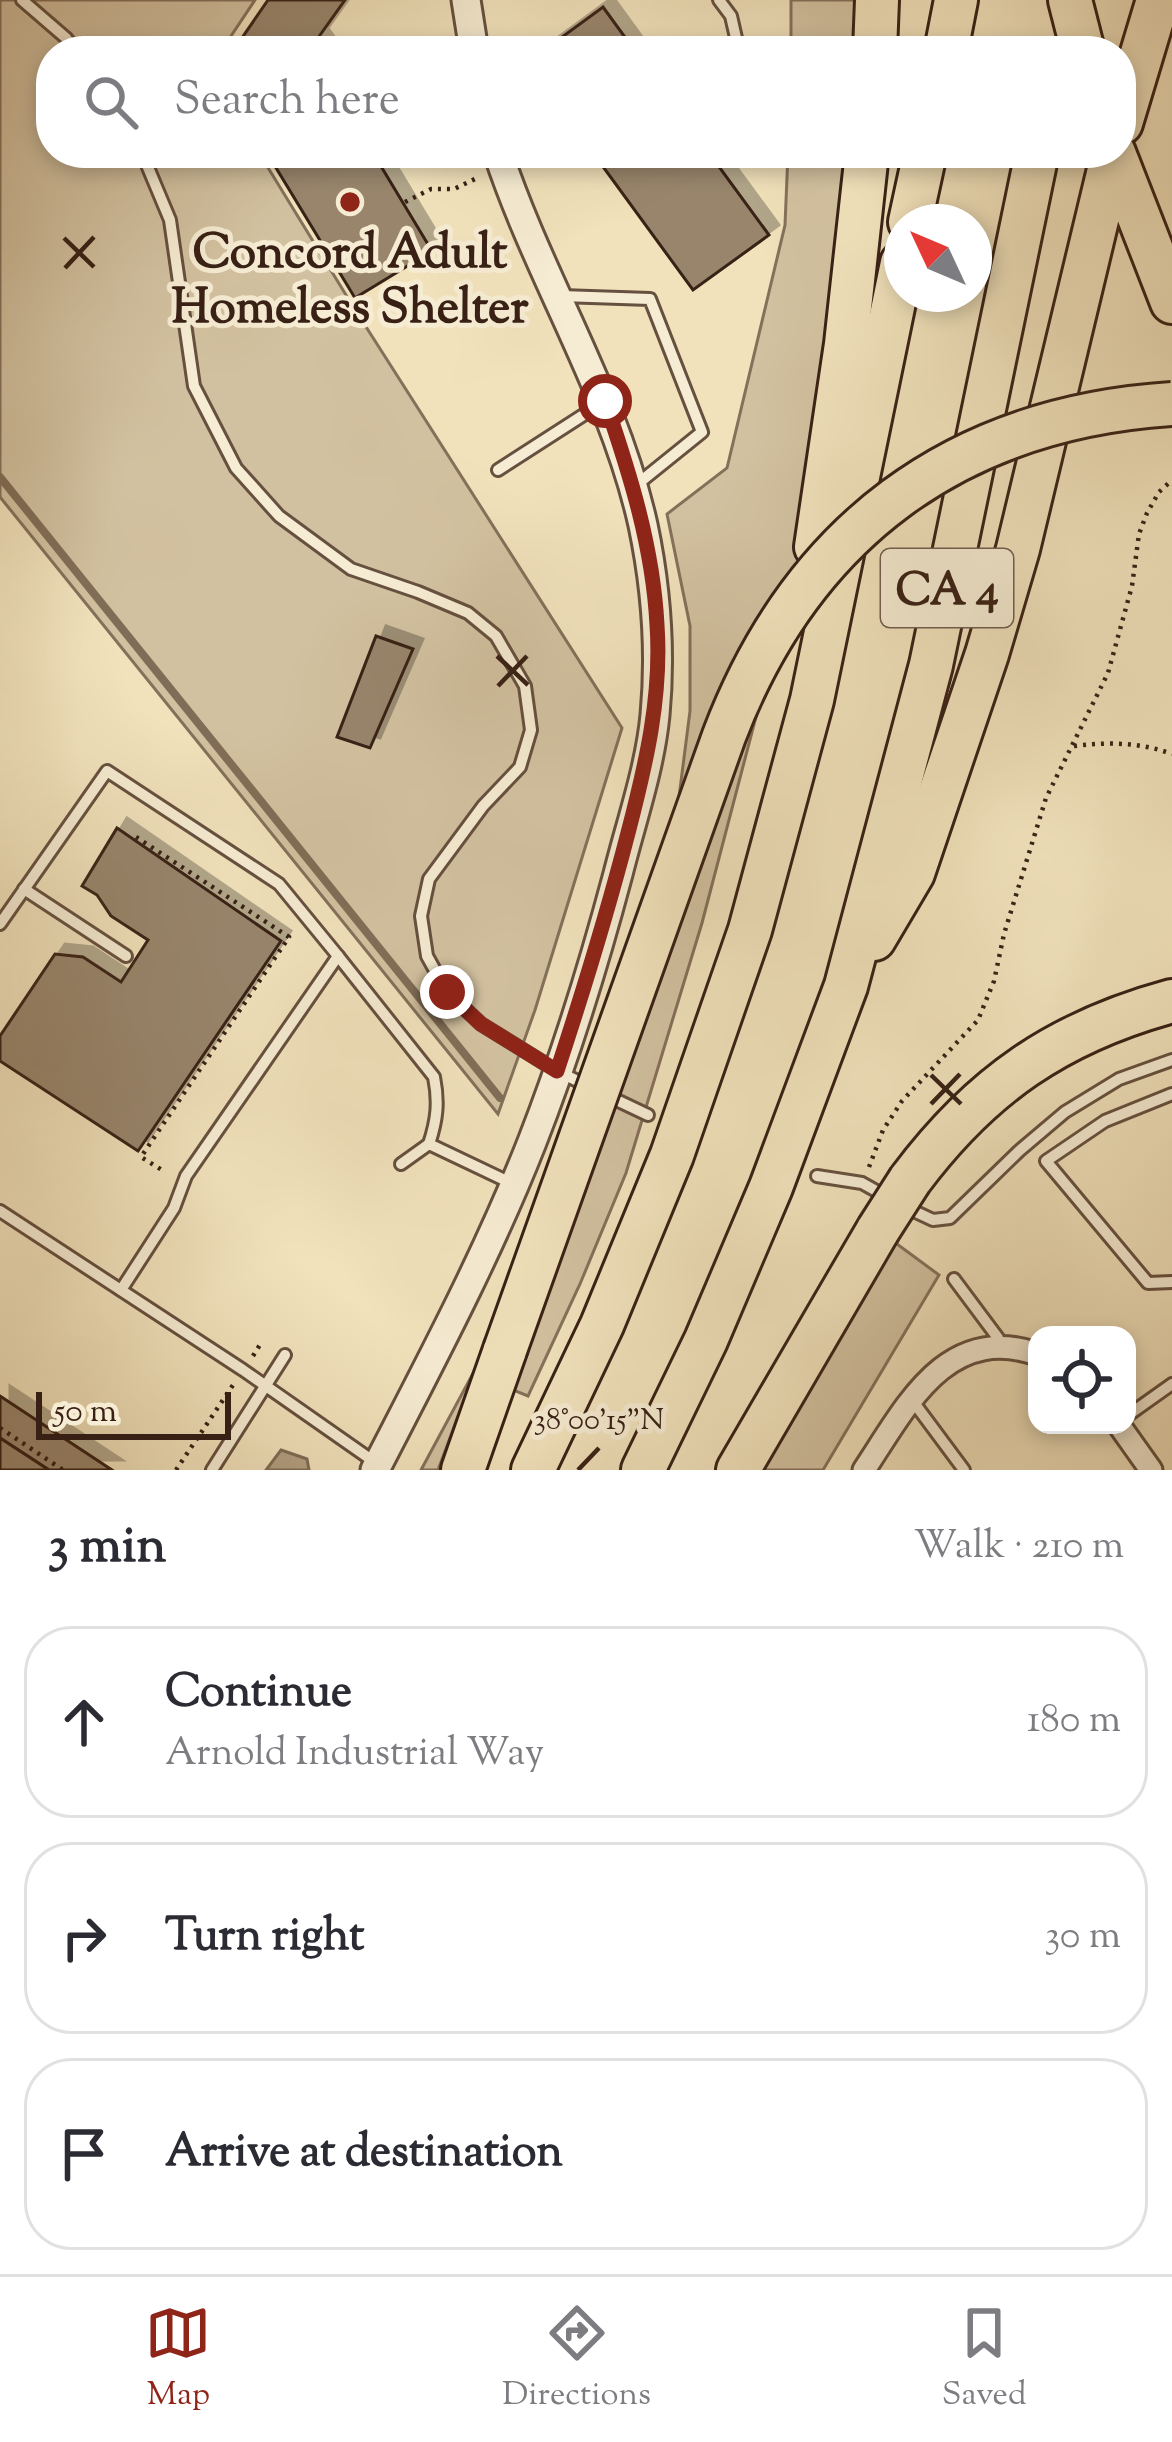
<!DOCTYPE html>
<meta charset="utf-8">
<style>
body{margin:0;font-family:"Sorts Mill Goudy",serif;background:#f7f7f7;color:#2b2b33}
.controls{position:absolute;right:36px;bottom:36px;display:grid;overflow:hidden;border-radius:24px;box-shadow:0 6px 18px #0003}
.controls button{width:108px;height:108px;display:grid;place-items:center;padding:0;border:0;border-bottom:3px solid #e1e1e2;background:#fff;color:#2b2b33;font:60px sans-serif}
.compass{position:absolute;left:884px;top:204px;width:108px;height:108px;border-radius:50%;background:#fff;box-shadow:0 6px 18px #0003;rotate:314deg}
.scale{position:absolute;left:36px;bottom:30px;width:195px;box-sizing:border-box;padding-left:12px;border:6px solid #382015;border-top:0;font-size:33px;line-height:42px;white-space:nowrap;color:#382015;-webkit-text-stroke:9px #f6ecd3;paint-order:stroke}
.stop{position:absolute;width:36px;height:36px;margin:-27px;border:9px solid #8f2418;border-radius:50%;background:#fff}
.stop.end{background:#8f2418;border-color:#fff;box-shadow:0 3px 12px #0008}
.list{margin:0;padding:0;list-style:none}
h2{display:flex;justify-content:space-between;align-items:center;height:156px;margin:0;padding:0 48px;font-size:51px}
h2 small{font-size:39px;font-weight:400;color:#7c7c81}
.list li{display:grid;grid-template-columns:78px 1fr auto;gap:36px;align-items:center;box-sizing:border-box;height:192px;margin:0 24px 24px;padding:0 24px;border:3px solid #e1e1e2;border-radius:48px}
.list b{display:block;font-size:45px;white-space:nowrap}
.list p{margin:0;font-size:39px;white-space:nowrap;color:#7c7c81}
.list em{font-size:39px;font-style:normal;color:#7c7c81}
.icon{flex:none;width:66px;height:66px;fill:none;stroke:currentColor;stroke-width:2;stroke-linecap:round;stroke-linejoin:round}
.map{position:relative;flex:none;width:1172px;height:1470px;overflow:hidden}
.search{position:absolute;background:#fff;box-shadow:0 6px 18px #0003;left:36px;right:36px;top:36px;height:132px;display:flex;align-items:center;gap:30px;box-sizing:border-box;padding:0 42px;border-radius:48px;color:#7c7c81;font-size:45px}
.sheet{height:804px;background:#fff}
nav{display:flex;justify-content:space-around;align-items:center;box-sizing:border-box;height:168px;border-top:3px solid #e1e1e2;background:#fff;font-size:33px;color:#7c7c81}
nav a{display:grid;justify-items:center;gap:6px}
nav .on{color:#8f2418}
.map>svg:first-child{display:block}
.green{fill:#d2c1a0;stroke:#85705a;stroke-width:3}
.water{fill:#b2a083;stroke:#816d57;stroke-width:3}
.lines{fill:none;stroke-linecap:round;stroke-linejoin:round}
.stream{stroke:#816d57;stroke-width:8}
.building{fill:#98856c;stroke:#382015;stroke-width:3;filter:url(#shadow)}
.service-casing{stroke:#66503f;stroke-width:16}
.minor-casing{stroke:#66503f;stroke-width:27}
.tertiary-casing{stroke:#66503f;stroke-width:33}
.motorway-casing{stroke:#382015;stroke-width:48}
.path{stroke:#382015;stroke-width:4.5;stroke-dasharray:3 6;stroke-linecap:butt}
.service{stroke:#f6ecd3;stroke-width:10}
.minor{stroke:#f6ecd3;stroke-width:21}
.tertiary{stroke:#f6ecd3;stroke-width:27}
.motorway{stroke:#f1e2bc;stroke-width:42}
.motorway-bridge-casing{stroke:#382015;stroke-width:48;stroke-linecap:butt}
.motorway-bridge{stroke:#f1e2bc;stroke-width:42}
.route{stroke:#8f2418;stroke-width:15}
.ticks{fill:none;stroke:#382015;stroke-width:4.5}
.poi-dot{fill:#8f2418;stroke:#f6ecd3;stroke-width:4.5}
.labels{text-anchor:middle;stroke-width:10;stroke-linejoin:round;paint-order:stroke}
.shield{fill:#f6ecd3;stroke:#715d4e;stroke-width:3}
.shield-label{font-size:45px;font-weight:bold;fill:#382015}
.poi-label{font-size:48px;font-weight:bold;fill:#382015;stroke:#f6ecd3}
.ticks-label{font-size:30px;text-anchor:middle;fill:#382015;stroke:#f6ecd3;stroke-width:10;stroke-linejoin:round;paint-order:stroke}
</style>
<div class="map">
<svg width="1172" height="1470" viewBox="0 0 1172 1470">
<defs>
<filter id="shadow"><feDropShadow dx="10" dy="-10" stdDeviation="0" flood-color="#0004"/></filter>
</defs>
<rect width="100%" height="100%" fill="#f1e2bc"/>
<filter id="stains"><feTurbulence type="fractalNoise" baseFrequency=".00167" numOctaves="4"/><feColorMatrix values="0 0 0 0 .2 0 0 0 0 .09 0 0 0 0 .02 0 0 0 .5 -.17"/></filter>
<radialGradient id="worn" r=".72"><stop offset=".6" stop-color="#630" stop-opacity="0"/><stop offset="1" stop-color="#630" stop-opacity=".3"/></radialGradient>
<!-- green -->
<g class="green">
<polygon points="0,0 255,0 221,51 51,51 51,153 259,153 354,308 622,728 535,1010 498,1114 0,497"/>
<polygon points="791,0 877,0 875,51 791,51"/>
<polygon points="788,153 867,153 811,575 779,629 702,923 626,1173 580,1284 528,1396 506,1387 517,1355 485,1343 560,1158 673,824 679,797 690,711 690,626 667,514 727,468 785,225"/>
<polygon points="878,1230 939,1275 823,1470 738,1470"/>
<polygon points="477,1366 438,1470 421,1470"/>
</g>
<!-- water -->
<polygon class="water" points="281,1450 307,1459 309,1470 266,1470"/>
<g class="lines">
<!-- stream -->
<polyline class="stream" points="0,477 500,1098"/>
</g>
<!-- building -->
<g class="building">
<polygon points="268,0 345,0 318,38 327,51 233,51"/>
<polygon points="603,7 635,51 543,51"/>
<polygon points="267,153 373,153 432,251 355,298"/>
<polygon points="593,153 709,153 769,235 693,290"/>
<polygon points="376,636 413,649 370,748 337,737"/>
<polygon points="117,828 281,941 138,1151 0,1061 0,1036 55,954 83,957 121,982 148,940 111,916 97,895 82,886"/>
<polygon points="0,1396 112,1470 49,1470 0,1438"/>
<polygon points="0,1438 49,1470 0,1470"/>
</g>
<g class="lines">
<!-- service casing -->
<g class="service-casing">
<g id="service">
<polyline points="22,0 66,38 76,51"/>
<polyline points="719,0 731,16 739,51"/>
<polyline points="142,153 170,220 194,386 236,468 279,516 351,569 418,592 468,613 496,636 525,686 531,730 520,767 483,806 429,879 421,916 427,956 447,992 481,1024 557,1071 592,1088"/>
<polyline points="561,296 650,299 702,432 635,486"/>
<polyline points="498,470 602,403"/>
<polyline points="24,889 126,956"/>
<polyline points="0,924 107,771 279,884 338,956 186,1176 174,1208 121,1290"/>
<path d="M338,956L434,1077C439,1102 437,1120 429,1144L511,1183"/>
<polyline points="1172,1094 1105,1121 1046,1161 1148,1283 1172,1282"/>
<polyline points="608,1096 648,1115"/>
<polyline points="401,1164 429,1144"/>
<polyline points="817,1176 862,1183 887,1197"/>
<polyline points="903,1206 933,1220 950,1218 1019,1151 1065,1112 1119,1079 1172,1060"/>
<polyline points="0,1211 243,1370 376,1463"/>
<polyline points="954,1279 998,1338 999,1346"/>
<polyline points="912,1400 964,1470"/>
<polyline points="1127,1416 1172,1384"/>
<polyline points="212,1470 285,1355"/>
</g>
</g>
<!-- minor casing -->
<g class="minor-casing">
<g id="minor">
<polyline points="1119,1425 1151,1470"/>
<path d="M864,1470C906,1407 946,1323 1037,1354"/>
</g>
</g>
<!-- tertiary casing -->
<g class="tertiary-casing">
<g id="tertiary">
<polyline points="466,0 474,51"/>
<path d="M375,1470C430,1363 488,1254 532,1142C566,1055 594,964 618,874C631,822 650,768 655,715C661,651 656,587 643,525C614,394 540,280 498,153"/>
</g>
</g>
<!-- motorway casing -->
<g class="motorway-casing">
<g id="motorway">
<polyline points="1070,0 1083,51"/>
<polyline points="875,51 877,0"/>
<polyline points="946,51 956,0"/>
<polyline points="1121,123 1158,0"/>
<polyline points="1114,153 1172,302"/>
<polyline points="910,222 925,153"/>
<polyline points="816,547 846,344 867,153"/>
<polyline points="874,939 913,873 987,654 1018,549 1113,153"/>
<path d="M910,1180C981,1085 1058,1032 1172,1001"/>
<polyline points="463,1470 505,1350"/>
<polyline points="533,1470 602,1325 672,1155 750,930 812,700 902,263"/>
<polyline points="643,1470 706,1340 771,1187 846,986 931,665 1037,153"/>
<polyline points="738,1470 878,1230"/>
</g>
</g>
<!-- path -->
<g class="path">
<polyline points="405,202 431,189 454,189 477,178"/>
<path d="M1074,746C1108,742 1140,742 1172,754"/>
<polyline points="136,837 289,937 141,1157 162,1170"/>
<polyline points="869,1167 883,1130 902,1101 978,1020 994,981 1004,934 1046,798 1108,673 1132,586 1139,534 1147,513 1159,492 1172,480"/>
<polyline points="253,1356 261,1343"/>
<polyline points="0,1428 63,1470"/>
<polyline points="176,1470 233,1385"/>
</g>
<!-- service -->
<use href="#service" class="service"/>
<!-- minor -->
<use href="#minor" class="minor"/>
<!-- tertiary -->
<use href="#tertiary" class="tertiary"/>
<!-- motorway -->
<use href="#motorway" class="motorway"/>
<!-- motorway-bridge casing -->
<g class="motorway-bridge-casing">
<g id="motorway-bridge">
<polyline points="878,1230 910,1180"/>
<path d="M505,1350L724,736C801,533 954,418 1172,404"/>
</g>
</g>
<!-- motorway-bridge -->
<use href="#motorway-bridge" class="motorway-bridge"/>
</g>
<g class="lines">
<!-- route -->
<path class="route" d="M447,992L481,1024L557,1071C583,992 607,914 628,833C646,764 662,696 657,625C653,547 630,474 605,401"/>
</g>
<!-- ticks -->
<path class="ticks" d="M64,238L94,267M65,268L94,237M497,656L528,685M498,686L527,656M931,1075L961,1104M931,1104L960,1074M578,1470L599,1448"/>
<!-- markers -->
<circle class="poi-dot" cx="350" cy="202" r="12"/>
<g class="labels">
<!-- shield labels -->
<rect class="shield" x="881" y="549" width="132" height="78" rx="9"/>
<g class="shield-label">
<text x="947" y="604">CA 4</text>
</g>
<!-- poi labels -->
<g class="poi-label">
<text x="350" y="267">Concord Adult<tspan x="350" dy="55">Homeless Shelter</tspan></text>
</g>
</g>
<g class="ticks-label">
<text x="599" y="1429">38°00'15"N</text>
</g>
<rect width="100%" height="100%" filter="url(#stains)"/>
<rect width="100%" height="100%" fill="url(#worn)"/>
</svg>
<div class="controls">
<button><svg class="icon" aria-label="locate" viewBox="0 0 24 24"><circle cx="12" cy="12" r="6"/><path d="M12 2v4M12 18v4M2 12h4M18 12h4"/></svg></button>
</div>
<svg class="compass" viewBox="-18 -18 36 36"><path d="M0-13l5 13h-10z" fill="#e53935"/><path d="M0 13l5-13h-10z" fill="#7c7c81"/></svg>
<div class="scale">50 m</div>
<div class="stop" style="left:605px;top:401px"></div>
<div class="stop end" style="left:447px;top:992px"></div>
<div class="search"><svg class="icon" aria-label="search" viewBox="0 0 24 24"><circle cx="10" cy="10" r="6"/><path d="M15 15l6 6"/></svg>Search here</div>
</div>
<section class="sheet">
<h2>3 min<small>Walk · 210 m</small></h2>
<ul class="list">
<li><svg class="icon" aria-label="ahead" viewBox="0 0 24 24"><path d="M12 20V5M6 11l6-6 6 6"/></svg><div><b>Continue</b><p>Arnold Industrial Way</p></div><em>180 m</em></li>
<li><svg class="icon" aria-label="right" viewBox="0 0 24 24"><path d="M7 20v-9h11M14 6l5 5-5 5"/></svg><div><b>Turn right</b></div><em>30 m</em></li>
<li><svg class="icon" aria-label="arrive" viewBox="0 0 24 24"><path d="M6 21V4h12l-3 4 3 4H6"/></svg><div><b>Arrive at destination</b></div></li>
</ul>
</section>
<nav>
<a class="on"><svg class="icon" aria-label="map" viewBox="0 0 24 24"><path d="M3 6l6-2 6 2 6-2v14l-6 2-6-2-6 2zM9 4v14M15 6v14"/></svg>Map</a>
<a><svg class="icon" aria-label="directions" viewBox="0 0 24 24"><path d="M12 3l9 9-9 9-9-9zM9 14v-3h6M13 9l2 2-2 2"/></svg>Directions</a>
<a><svg class="icon" aria-label="saved" viewBox="0 0 24 24"><path d="M7 4h10v16l-5-4-5 4z"/></svg>Saved</a>
</nav>
